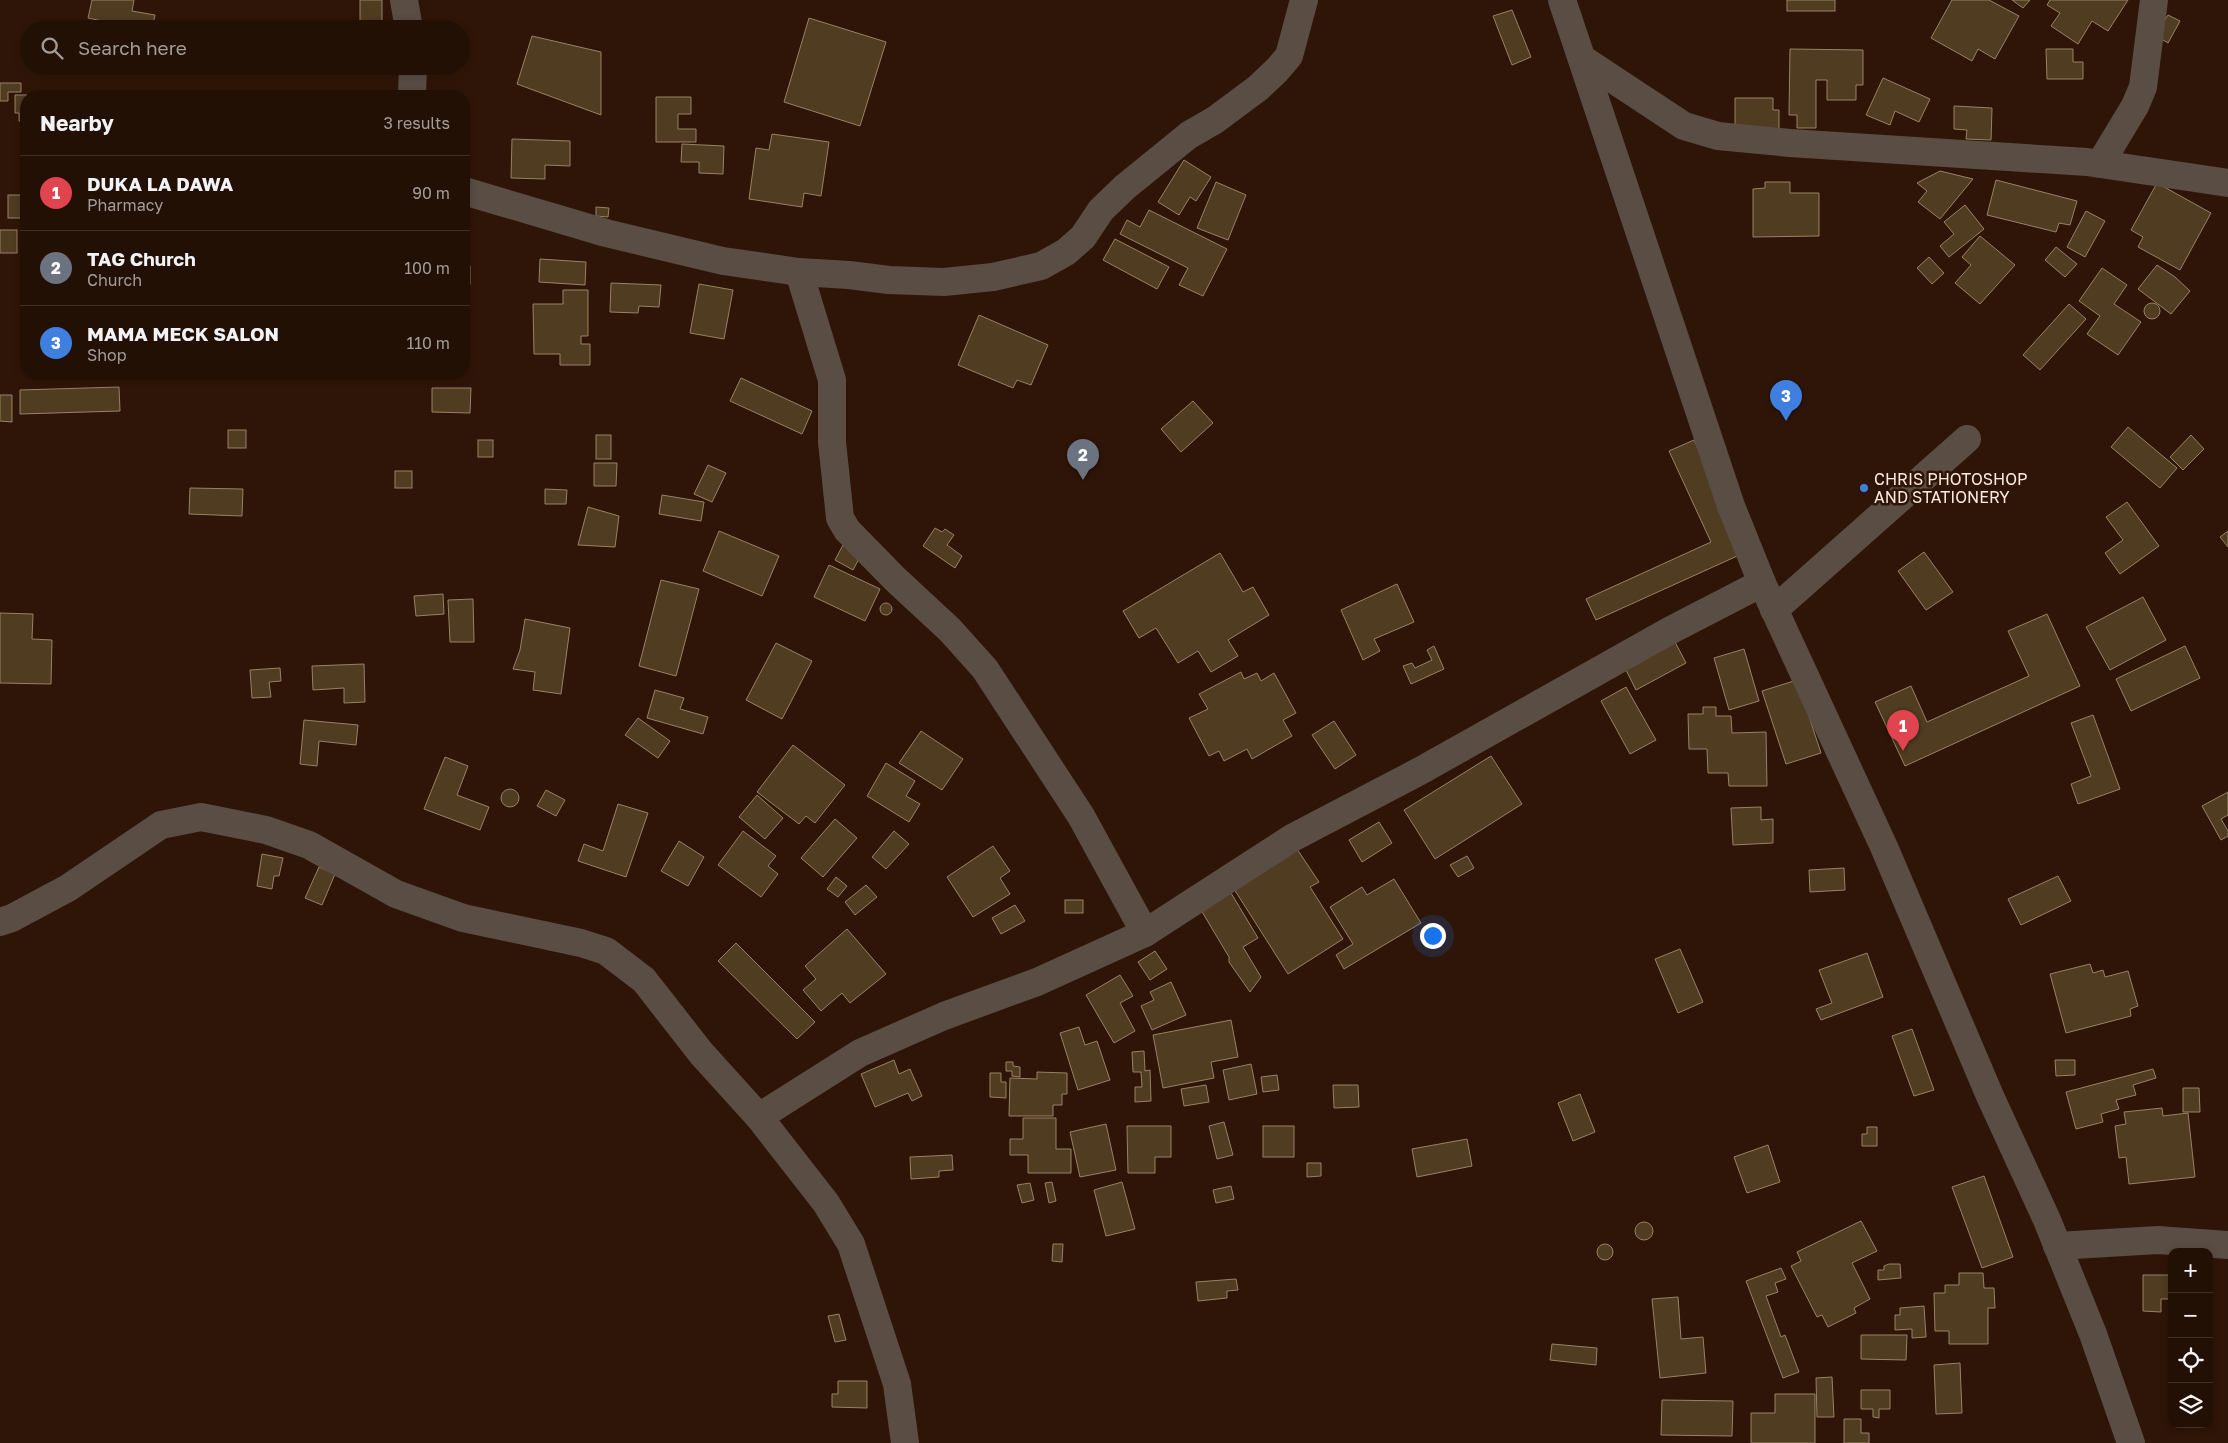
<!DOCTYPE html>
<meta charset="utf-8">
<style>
body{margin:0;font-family:"Golos Text",sans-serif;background:#2f1e13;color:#f1f3f6}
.controls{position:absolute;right:15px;bottom:15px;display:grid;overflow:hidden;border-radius:10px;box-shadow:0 2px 8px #0003}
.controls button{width:45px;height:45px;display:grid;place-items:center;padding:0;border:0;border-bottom:1px solid #403027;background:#231005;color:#f1f3f6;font:25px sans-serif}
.you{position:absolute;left:1432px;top:935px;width:18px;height:18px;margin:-12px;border:4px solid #fff;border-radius:50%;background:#1a73e8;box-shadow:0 0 0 8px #1a73e833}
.badge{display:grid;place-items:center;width:32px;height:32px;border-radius:50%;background:#2563eb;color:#fff;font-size:16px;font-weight:700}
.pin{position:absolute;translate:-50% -41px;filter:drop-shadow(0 1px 2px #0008)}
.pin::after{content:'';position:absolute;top:26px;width:18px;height:15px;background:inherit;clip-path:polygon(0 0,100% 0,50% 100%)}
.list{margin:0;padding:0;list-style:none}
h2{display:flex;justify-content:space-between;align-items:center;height:65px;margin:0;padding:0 20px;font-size:21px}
h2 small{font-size:16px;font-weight:400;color:#a39d9a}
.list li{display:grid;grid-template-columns:32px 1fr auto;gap:15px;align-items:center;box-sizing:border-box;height:75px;padding:0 20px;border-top:1px solid #403027}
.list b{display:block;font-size:19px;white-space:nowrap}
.list p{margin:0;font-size:16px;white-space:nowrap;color:#a39d9a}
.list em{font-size:16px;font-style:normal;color:#a39d9a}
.icon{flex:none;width:28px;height:28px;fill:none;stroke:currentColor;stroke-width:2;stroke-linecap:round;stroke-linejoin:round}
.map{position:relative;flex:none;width:2228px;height:1443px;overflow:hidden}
.search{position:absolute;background:#231005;box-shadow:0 2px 8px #0003;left:20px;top:20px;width:450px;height:55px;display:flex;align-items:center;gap:12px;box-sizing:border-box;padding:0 18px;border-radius:28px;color:#a39d9a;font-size:19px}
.panel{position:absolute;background:#231005;box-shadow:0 2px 8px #0003;left:20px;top:90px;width:450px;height:290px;border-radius:20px}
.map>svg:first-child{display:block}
.building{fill:#4f3c21;stroke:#988265}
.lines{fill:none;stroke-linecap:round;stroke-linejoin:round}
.minor{stroke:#594d44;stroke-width:28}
.shop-dot{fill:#3f7fe0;stroke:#2f1507;stroke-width:2}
.labels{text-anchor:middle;stroke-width:5;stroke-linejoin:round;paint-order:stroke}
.poi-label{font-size:16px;fill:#fbe8df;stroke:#2f1507;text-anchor:start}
</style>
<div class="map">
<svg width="2228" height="1443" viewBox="0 0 2228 1443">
<rect width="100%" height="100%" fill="#2f1507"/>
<!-- building -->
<g class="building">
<polygon points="92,0 134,0 132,11 155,15 152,29 140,29 88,18"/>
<rect x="360" y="0" width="22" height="23"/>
<rect x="1787" y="0" width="48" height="11"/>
<polygon points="1952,0 1989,0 2019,16 1995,59 1978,49 1972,61 1931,38"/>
<polygon points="2012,0 2030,0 2023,8"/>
<polygon points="2050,0 2128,0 2108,31 2092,21 2078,44 2051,26 2060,13 2047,5"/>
<polygon points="1512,10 1531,57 1512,65 1493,16"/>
<polygon points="2168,15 2180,21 2168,43 2155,35"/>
<polygon points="809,18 886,42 860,126 784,102"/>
<polygon points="532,36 601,52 601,115 517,84"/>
<polygon points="1790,49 1863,50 1863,85 1856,85 1856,100 1827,100 1827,80 1816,80 1816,128 1797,128 1797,115 1789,115"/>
<polygon points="2046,49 2073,49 2073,62 2083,62 2083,79 2047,79"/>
<polygon points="1883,78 1930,99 1919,122 1895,111 1890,125 1866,115"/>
<polygon points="0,83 21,83 21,92 8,92 8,101 0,101"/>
<polygon points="15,95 31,95 26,96 26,121 19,121 19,113 15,113"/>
<polygon points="656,97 691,97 691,114 678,114 678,129 696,129 696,142 656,142"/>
<polygon points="1735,98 1773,98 1773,110 1779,110 1779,129 1735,130"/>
<polygon points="1954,106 1992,108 1991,140 1966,139 1967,130 1954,129"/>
<polygon points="772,134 829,142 821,196 804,193 802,207 749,199 756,148 769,150"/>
<polygon points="512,139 570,141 570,166 545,165 545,179 511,178"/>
<polygon points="682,144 724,146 723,174 699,173 699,162 681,162"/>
<polygon points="1184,160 1211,177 1196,201 1190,197 1179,215 1158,202"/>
<polygon points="1940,171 1973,179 1940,219 1918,202 1927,191 1917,183"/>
<polygon points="1996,180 2077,201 2070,225 2059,223 2056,232 1987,215"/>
<polygon points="1216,182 1246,195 1228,240 1197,228"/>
<polygon points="1765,182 1790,182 1790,193 1819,193 1819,236 1753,237 1753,189 1765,188"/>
<polygon points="2157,183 2211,213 2180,270 2138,247 2143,237 2131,230"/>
<rect x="8" y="195" width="18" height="23"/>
<polygon points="1965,205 1984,229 1949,257 1940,246 1954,234 1944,222"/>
<polygon points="596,207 609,208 608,217 596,216"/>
<polygon points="1149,210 1227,249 1203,296 1179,285 1188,268 1120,234 1127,220 1140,227"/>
<polygon points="2086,211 2105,221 2085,257 2067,247"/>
<rect x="0" y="230" width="17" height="23"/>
<polygon points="1980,236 2015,265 1980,304 1955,283 1971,265 1962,257"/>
<polygon points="1115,239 1169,267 1157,289 1103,260"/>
<polygon points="2056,247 2077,264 2065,277 2045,260"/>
<polygon points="1929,257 1944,273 1932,284 1917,268"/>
<polygon points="540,259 586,262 585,285 539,282"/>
<polygon points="2157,265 2175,277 2190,291 2171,314 2138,289"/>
<rect x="464" y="266" width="6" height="18"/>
<polygon points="2102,268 2127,285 2114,304 2141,322 2118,355 2087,334 2100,316 2079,301"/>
<polygon points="611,283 661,285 659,307 639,306 638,313 610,312"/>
<polygon points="699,284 733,290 724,339 690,333"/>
<polygon points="563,290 588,290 588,336 581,336 581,344 590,344 590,365 560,365 560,354 534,354 533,304 563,304"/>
<circle cx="2152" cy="311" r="8"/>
<polygon points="2069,304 2086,319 2040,370 2023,355"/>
<polygon points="979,315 1048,345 1031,385 1017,380 1013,388 958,365"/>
<polygon points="741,378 812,411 802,434 730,401"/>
<polygon points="119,387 120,411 20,414 20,390"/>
<polygon points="432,388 471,388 470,413 432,412"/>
<polygon points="0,395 12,395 12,422 0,421"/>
<polygon points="1193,401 1213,423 1181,452 1161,429"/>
<polygon points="2128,427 2177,468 2160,488 2111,447"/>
<rect x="228" y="430" width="18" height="18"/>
<rect x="596" y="435" width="15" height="24"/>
<polygon points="2191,435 2204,449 2183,470 2170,457"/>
<rect x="478" y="440" width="15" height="17"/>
<polygon points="1694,440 1746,552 1596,620 1586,599 1711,542 1669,451"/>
<polygon points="594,463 617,463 616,486 594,486"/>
<polygon points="708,465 726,473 712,502 694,494"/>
<rect x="395" y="471" width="17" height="17"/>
<polygon points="190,488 243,489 242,516 189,514"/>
<polygon points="545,489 567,490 566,504 545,504"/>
<polygon points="662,495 704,502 701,521 659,514"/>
<polygon points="2127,502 2159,546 2120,574 2105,553 2123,540 2106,517"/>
<polygon points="588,507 619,516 615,547 578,545"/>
<polygon points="935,528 942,532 945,529 954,535 947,545 962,556 955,568 923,546"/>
<polygon points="719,531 779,556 762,596 703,571"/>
<polygon points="2228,531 2228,547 2220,537"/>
<polygon points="843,545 861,555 853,570 835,560"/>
<polygon points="1924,552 1953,592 1926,610 1898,571"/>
<polygon points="1220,553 1243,592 1253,587 1269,615 1228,640 1238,656 1211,672 1198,651 1178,663 1156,628 1139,638 1123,611"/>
<polygon points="829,565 880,589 865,621 814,597"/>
<polygon points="661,580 699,589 676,676 639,666"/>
<polygon points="1397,584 1414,622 1374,639 1380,651 1363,660 1341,610"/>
<polygon points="443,594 444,614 416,616 414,596"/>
<polygon points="2143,597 2166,640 2110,670 2086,627"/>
<polygon points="473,599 474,642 450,642 448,600"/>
<circle cx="886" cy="609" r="6"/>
<polygon points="0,613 33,614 32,639 52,640 51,684 0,683"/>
<polygon points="2047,614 2080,686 1905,766 1875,702 1911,686 1927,722 2029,676 2008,631"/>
<polygon points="525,619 570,628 561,694 533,690 535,672 513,669 520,650"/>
<polygon points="1675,642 1686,663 1636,690 1625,668"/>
<polygon points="776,643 812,661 782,719 746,700"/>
<polygon points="1434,646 1444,669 1411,684 1403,666 1412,663 1415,668 1432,660 1427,650"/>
<polygon points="2185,646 2200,678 2131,711 2116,679"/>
<polygon points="1744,649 1759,701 1729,710 1714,658"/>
<polygon points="364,664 365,702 344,703 344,688 313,690 312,666"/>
<polygon points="280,668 281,681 269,682 271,697 252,698 250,670"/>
<polygon points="1241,672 1244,679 1257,673 1261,681 1274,673 1296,713 1283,720 1292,736 1252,759 1247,749 1224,761 1219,751 1209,756 1189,718 1208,709 1199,694"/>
<polygon points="1797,680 1821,753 1786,764 1762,691"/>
<polygon points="1626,687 1656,740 1630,754 1601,701"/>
<polygon points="655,690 684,698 680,709 708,717 703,734 647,718"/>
<polygon points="1703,707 1716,707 1716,716 1731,716 1732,733 1766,732 1767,786 1729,786 1728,773 1708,773 1707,749 1689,749 1688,714 1703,714"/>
<polygon points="2093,715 2120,789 2078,804 2071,784 2091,776 2071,723"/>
<polygon points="638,718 670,741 658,758 625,735"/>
<polygon points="304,720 358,725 356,745 319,741 317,766 300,764"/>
<polygon points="1334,721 1356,755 1335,769 1312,735"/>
<polygon points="921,731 963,759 942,790 899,763"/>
<polygon points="793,745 845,785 815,823 806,816 799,824 757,792"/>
<polygon points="1491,756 1522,804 1435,859 1404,810"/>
<polygon points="445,757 468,766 457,795 489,807 480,830 424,809"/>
<polygon points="886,763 915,781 906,796 920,804 909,822 867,796"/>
<circle cx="510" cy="798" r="9"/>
<polygon points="546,790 565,800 556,816 537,806"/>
<polygon points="2228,792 2228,815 2221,819 2228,831 2228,836 2221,840 2202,806"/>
<polygon points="757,795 783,818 765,839 739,817"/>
<polygon points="618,804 648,813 626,877 578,861 584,844 603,851"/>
<polygon points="1761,807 1761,820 1773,819 1773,843 1733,845 1731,808"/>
<polygon points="835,819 857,838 823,877 801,858"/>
<polygon points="1379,822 1392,843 1362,862 1349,840"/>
<polygon points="743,831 776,856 768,866 778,874 761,897 718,865"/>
<polygon points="894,831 909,844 886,869 872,857"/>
<polygon points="679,841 704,857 688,886 661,871"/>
<polygon points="993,846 1010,871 1000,878 1010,894 973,917 947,877"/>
<polygon points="1297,849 1319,882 1310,887 1343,939 1288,974 1234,889"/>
<polygon points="262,854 283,858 279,876 274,876 272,889 257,886"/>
<polygon points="1467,856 1474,868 1458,877 1450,865"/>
<polygon points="319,867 335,874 322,905 305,898"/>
<polygon points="1844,868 1845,890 1810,892 1809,870"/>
<polygon points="2058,876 2071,901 2021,925 2008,899"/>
<polygon points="836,877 847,886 838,897 827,889"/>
<polygon points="1394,879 1421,923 1344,969 1336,955 1353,944 1330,907 1362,887 1367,895"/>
<polygon points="866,885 877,897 855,915 845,902"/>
<polygon points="1231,893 1258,938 1243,947 1261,977 1250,992 1229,962 1229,957 1201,910"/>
<rect x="1065" y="900" width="18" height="13"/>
<polygon points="1015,905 1025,921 1001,934 992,918"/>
<polygon points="847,929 886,974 850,1003 842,993 821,1011 803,990 816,979 805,966"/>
<polygon points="736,943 815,1022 797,1039 718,961"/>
<polygon points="1680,949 1703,1002 1678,1013 1655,959"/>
<polygon points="1155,951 1167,969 1150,980 1138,962"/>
<polygon points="1867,953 1883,997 1821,1020 1816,1009 1832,1003 1819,970"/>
<polygon points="2090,964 2093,973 2103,970 2105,977 2128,971 2138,1006 2130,1009 2131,1016 2066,1033 2050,974"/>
<polygon points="1120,975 1133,996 1120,1003 1135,1031 1114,1043 1086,995"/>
<polygon points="1171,982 1186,1015 1152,1030 1141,1006 1154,1000 1150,992"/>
<polygon points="1231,1020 1238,1057 1211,1062 1214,1078 1163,1088 1153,1035"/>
<polygon points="1079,1027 1085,1045 1097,1041 1110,1080 1078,1090 1060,1033"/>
<polygon points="1912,1029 1934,1090 1914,1096 1892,1036"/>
<polygon points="1144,1051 1145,1071 1150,1070 1151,1101 1135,1102 1135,1087 1142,1087 1141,1072 1133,1072 1132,1052"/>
<polygon points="894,1060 899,1074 910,1069 922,1096 912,1101 908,1093 875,1107 861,1074"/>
<polygon points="2055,1060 2075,1060 2075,1075 2056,1076"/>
<polygon points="1006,1062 1013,1062 1013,1066 1020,1067 1020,1077 1012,1076 1012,1071 1006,1071"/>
<polygon points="1251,1064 1257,1094 1229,1100 1223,1070"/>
<polygon points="2153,1069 2156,1078 2133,1085 2136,1095 2116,1100 2119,1109 2101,1114 2103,1122 2076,1129 2066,1092"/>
<polygon points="1037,1072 1067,1073 1067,1094 1062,1094 1062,1105 1053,1105 1053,1116 1009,1116 1010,1078 1037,1079"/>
<polygon points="990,1073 1001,1073 1001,1082 1006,1082 1006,1098 990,1097"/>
<polygon points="1277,1075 1279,1090 1263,1092 1261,1077"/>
<polygon points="1206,1085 1209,1102 1184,1106 1181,1089"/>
<polygon points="1333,1085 1358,1085 1359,1107 1334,1108"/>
<polygon points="2183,1088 2199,1088 2200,1112 2183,1112"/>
<polygon points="1580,1094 1595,1132 1573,1141 1558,1103"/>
<polygon points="2162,1108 2163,1116 2188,1113 2195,1177 2129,1184 2126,1157 2119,1158 2115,1126 2126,1124 2124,1112"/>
<polygon points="1023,1118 1056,1118 1056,1149 1071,1149 1071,1173 1028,1173 1028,1155 1010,1155 1010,1139 1023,1139"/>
<polygon points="1224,1122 1233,1155 1217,1159 1209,1126"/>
<polygon points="1106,1124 1116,1170 1080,1177 1070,1132"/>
<polygon points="1127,1126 1171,1126 1171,1157 1155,1157 1155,1173 1128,1173"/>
<rect x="1263" y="1126" width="31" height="31"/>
<polygon points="1867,1127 1877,1127 1877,1146 1862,1146 1862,1134 1867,1134"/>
<polygon points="1467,1139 1472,1166 1417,1177 1412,1149"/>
<polygon points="1768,1145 1780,1182 1747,1193 1734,1157"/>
<polygon points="952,1155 953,1170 939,1171 939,1177 911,1179 910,1157"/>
<polygon points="1307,1163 1321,1163 1321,1176 1307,1177"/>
<polygon points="1984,1176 2013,1257 1982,1268 1952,1187"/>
<polygon points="1052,1182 1056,1201 1049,1203 1045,1183"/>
<polygon points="1122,1182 1135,1229 1106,1236 1094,1190"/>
<polygon points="1030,1183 1034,1200 1022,1203 1017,1185"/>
<polygon points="1231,1186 1234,1199 1216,1203 1213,1190"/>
<polygon points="1861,1221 1877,1251 1852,1263 1870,1299 1854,1308 1856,1313 1828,1327 1822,1315 1817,1317 1791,1266 1801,1261 1797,1252"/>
<circle cx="1644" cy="1231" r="9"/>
<circle cx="1605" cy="1252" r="8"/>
<polygon points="1053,1244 1063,1244 1062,1262 1052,1261"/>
<polygon points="1889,1264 1900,1264 1901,1278 1878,1280 1878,1270 1884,1270 1884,1266"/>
<polygon points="1781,1268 1786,1279 1775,1283 1778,1292 1766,1296 1781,1337 1785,1335 1799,1372 1783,1378 1746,1281"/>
<polygon points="1959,1273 1983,1273 1984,1288 1994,1288 1995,1308 1988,1308 1988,1344 1949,1344 1949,1331 1935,1331 1934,1293 1945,1293 1945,1285 1959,1285"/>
<polygon points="2143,1275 2172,1275 2172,1299 2161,1299 2161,1312 2143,1311"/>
<polygon points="1236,1279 1238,1290 1227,1291 1227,1298 1198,1301 1196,1282"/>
<polygon points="1678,1297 1681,1339 1703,1337 1706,1373 1660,1378 1652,1299"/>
<polygon points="1924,1306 1926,1337 1912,1338 1912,1329 1895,1330 1895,1315 1900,1315 1900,1308"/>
<polygon points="839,1314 846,1340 835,1342 828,1316"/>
<polygon points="1861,1335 1907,1335 1906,1360 1861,1359"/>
<polygon points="1552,1344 1597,1348 1596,1365 1550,1360"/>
<polygon points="1960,1363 1962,1413 1936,1414 1934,1365"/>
<polygon points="1832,1377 1834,1417 1817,1417 1816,1378"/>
<polygon points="838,1381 867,1381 867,1408 832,1407 832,1394 838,1394"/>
<polygon points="1861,1390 1890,1390 1890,1409 1879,1409 1879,1418 1873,1417 1873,1409 1861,1409"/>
<polygon points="1775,1394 1815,1394 1815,1443 1751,1443 1751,1413 1775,1413"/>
<polygon points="1662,1400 1733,1401 1732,1436 1661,1435"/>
<polygon points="1844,1419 1861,1419 1861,1433 1869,1433 1869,1443 1844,1443"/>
</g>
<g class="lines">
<!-- minor -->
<g class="minor">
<polyline points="404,0 409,29"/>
<polyline points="1562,0 1731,506 1762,583 1884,847 1990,1096 2047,1220 2093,1334 2131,1443"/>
<polyline points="1584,60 1684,126 1718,136 1790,143 2087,162 2228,183"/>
<polyline points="412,96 413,66"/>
<polyline points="2100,164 2135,106 2143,87 2154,0"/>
<polyline points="464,191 606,233 723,261 799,272 849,275 889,280 944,282 993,277 1041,266 1066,252 1083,237 1101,210 1125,187 1189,135 1215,120 1258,88 1277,70 1289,56 1304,0"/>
<polyline points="799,272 832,380 832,442 840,518 847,530 895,579 950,630 985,669 1081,816 1145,933"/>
<polyline points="1774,610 1967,439"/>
<polyline points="0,922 12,918 68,888 161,825 201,817 266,830 309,845 396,894 463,918 581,943 606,951 644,980 701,1053 759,1117 826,1203 851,1244 897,1384 905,1443"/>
<polyline points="759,1117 860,1053 944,1016 1037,982 1145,933 1292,838 1420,771 1671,630 1762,583"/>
<polyline points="2057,1246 2158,1240 2228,1245"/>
</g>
</g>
<!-- markers -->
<circle class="shop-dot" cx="1864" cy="488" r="5"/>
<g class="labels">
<!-- poi labels -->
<g class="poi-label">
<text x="1874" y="485">CHRIS PHOTOSHOP<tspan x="1874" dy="18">AND STATIONERY</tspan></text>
</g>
</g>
</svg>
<div class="controls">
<button>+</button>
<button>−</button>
<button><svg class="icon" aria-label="locate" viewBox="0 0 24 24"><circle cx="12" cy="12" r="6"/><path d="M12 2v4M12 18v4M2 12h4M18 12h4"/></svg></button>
<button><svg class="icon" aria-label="layers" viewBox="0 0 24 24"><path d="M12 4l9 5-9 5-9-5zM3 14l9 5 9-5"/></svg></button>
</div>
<div class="you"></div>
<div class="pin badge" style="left:1903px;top:751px;background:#e0444e">1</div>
<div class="pin badge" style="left:1083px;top:480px;background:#6b7280">2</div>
<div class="pin badge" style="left:1786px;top:421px;background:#3f7fe0">3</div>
<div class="search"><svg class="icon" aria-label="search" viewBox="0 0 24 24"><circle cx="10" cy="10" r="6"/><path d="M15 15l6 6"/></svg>Search here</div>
<section class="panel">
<h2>Nearby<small>3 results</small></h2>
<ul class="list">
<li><span class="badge" style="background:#e0444e">1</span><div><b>DUKA LA DAWA</b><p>Pharmacy</p></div><em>90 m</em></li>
<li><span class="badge" style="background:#6b7280">2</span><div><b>TAG Church</b><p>Church</p></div><em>100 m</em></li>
<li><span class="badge" style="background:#3f7fe0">3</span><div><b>MAMA MECK SALON</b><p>Shop</p></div><em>110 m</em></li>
</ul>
</section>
</div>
